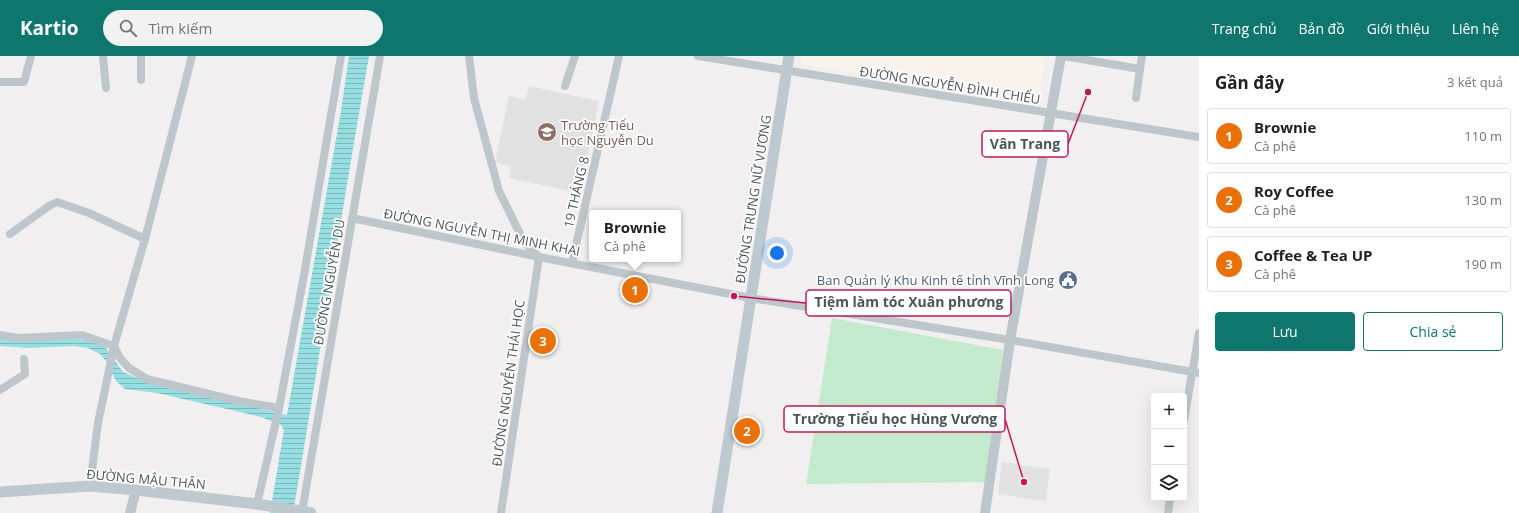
<!DOCTYPE html>
<html lang="vi">
<meta charset="utf-8">
<style>
body{margin:0;font-family:"Open Sans",sans-serif;background:#f2f2f2;color:#202124}
.controls{position:absolute;right:12px;bottom:12px;display:grid;overflow:hidden;border-radius:4px;box-shadow:0 4px 16px #0002}
.controls button{width:36px;height:36px;display:grid;place-items:center;padding:0;border:0;border-bottom:1px solid #e0e0e0;background:#fff;color:#202124;font:20px sans-serif}
.you{position:absolute;left:777px;top:197px;width:14px;height:14px;margin:-10px;border:3px solid #fff;border-radius:50%;background:#1a73e8;box-shadow:0 0 0 6px #1a73e833}
.badge{display:grid;place-items:center;width:26px;height:26px;border-radius:50%;background:#0f766e;color:#fff;font-size:13px;font-weight:700}
.pin{position:absolute;translate:-50% -50%;border:2px solid #fff;box-shadow:0 1px 4px #0006}
.popup{position:absolute;left:589px;top:154px;width:92px;height:52px;box-sizing:border-box;display:grid;place-content:center;border-radius:4px;background:#fff;filter:drop-shadow(0 1px 3px #0005);font-size:13px;white-space:nowrap;color:#757577}
.popup b{font-size:15px;color:#202124}
.popup::after{content:'';position:absolute;left:50%;top:100%;margin-left:-8px;border:8px solid transparent;border-top-color:#fff}
.list{margin:0;padding:0;list-style:none}
h2{display:flex;justify-content:space-between;align-items:center;height:52px;margin:0;padding:0 16px;font-size:17px}
h2 small{font-size:13px;font-weight:400;color:#757577}
.list li{display:grid;grid-template-columns:26px 1fr auto;gap:12px;align-items:center;box-sizing:border-box;height:56px;margin:0 8px 8px;padding:0 8px;border:1px solid #e0e0e0;border-radius:4px}
.list b{display:block;font-size:15px;white-space:nowrap}
.list p{margin:0;font-size:13px;white-space:nowrap;color:#757577}
.list em{font-size:13px;font-style:normal;color:#757577}
.actions{display:flex;gap:8px;padding:12px 16px}
.actions a{flex:1;padding:9px 0;border:1px solid #0f766e;border-radius:4px;text-align:center;font-size:14px;color:#0f766e}
.actions .main{background:#0f766e;color:#fff}
.icon{flex:none;width:22px;height:22px;fill:none;stroke:currentColor;stroke-width:2;stroke-linecap:round;stroke-linejoin:round}
.map{position:relative;flex:none;width:1199px;height:457px;overflow:hidden}
header{display:flex;align-items:center;gap:24px;box-sizing:border-box;height:56px;padding:0 20px;background:#0f766e;color:#fff}
header strong{font-size:19px}
nav{display:flex;gap:22px;margin-inline-start:auto;font-size:14px}
.search{width:280px;height:36px;background:#f2f2f2;display:flex;align-items:center;gap:10px;box-sizing:border-box;padding:0 14px;border-radius:22px;color:#757577;font-size:15px}
main{display:flex}
aside{flex:1;background:#fff}
.map>svg:first-child{display:block}
.commercial{fill:#faf3eb}
.education{fill:#e2e1e1}
.green{fill:#c3eacc}
.water{fill:url(#water-rules)}
.lines{fill:none;stroke-linecap:round;stroke-linejoin:round}
.minor{stroke:#bdc6ca;stroke-width:8}
.tertiary{stroke:#bdc6ca;stroke-width:10}
.secondary{stroke:#bdc8cf;stroke-width:11}
.labels{text-anchor:middle;stroke-width:3.5;stroke-linejoin:round;paint-order:stroke}
.street-label{font-size:13px;fill:#4a555a;stroke:#fff}
.education-label{font-size:13px;fill:#785e54;stroke:#fff;text-anchor:start}
.service-label{font-size:13px;fill:#4e5e75;stroke:#fff;text-anchor:end}
.leader{fill:none;stroke:#c2185b;stroke-width:1.5}
.callout-dot{fill:#c2185b;stroke:#fff;stroke-width:1.5}
.callout{fill:#fff;stroke:#c2185b;stroke-width:1.5}
.callout-label{font-size:14px;text-anchor:middle;font-weight:bold;fill:#4a555a}
</style>
<header>
<strong>Kartio</strong>
<div class="search"><svg class="icon" aria-label="search" viewBox="0 0 24 24"><circle cx="10" cy="10" r="6"/><path d="M15 15l6 6"/></svg>Tìm kiếm</div>
<nav><a>Trang chủ</a><a>Bản đồ</a><a>Giới thiệu</a><a>Liên hệ</a></nav>
</header>
<main>
<div class="map">
<svg width="1199" height="457" viewBox="0 0 1199 457">
<defs>
<pattern id="water-rules" width="6" height="5" patternUnits="userSpaceOnUse"><rect width="6" height="5" fill="#96dee1"/><path d="M0 2.5h6" fill="none" stroke="#7cb7b9"/></pattern>
</defs>
<rect width="100%" height="100%" fill="#f1eff0"/>
<!-- commercial -->
<polygon class="commercial" points="802,0 1046,0 1038,47 801,8"/>
<!-- education -->
<g class="education">
<polygon points="529,30 599,45 580,137 509,122 511,110 495,106 509,40 526,44"/>
<polygon points="1002,406 1050,413 1046,445 998,438"/>
</g>
<!-- green -->
<polygon class="green" points="832,262 1003,294 985,426 806,428"/>
<!-- water -->
<path class="water" d="M349,0H369C342,152 319,305 293,457H270L284,374L281,369L261,361L157,337L125,333L116,325L106,305L100,298L88,292L74,290L29,292L0,290V282H61L93,284L106,292L123,316L144,325L287,359L341,55Z"/>
<g class="lines">
<!-- minor -->
<g class="minor">
<polyline points="103,0 106,32"/>
<polyline points="141,0 141,24"/>
<polyline points="469,0 474,42 499,135 524,186 539,201 501,457"/>
<polyline points="698,0 1199,81"/>
<polyline points="1064,0 1140,13 1142,0"/>
<polyline points="0,26 24,26 31,0"/>
<polyline points="565,30 575,0"/>
<polyline points="1136,42 1140,13"/>
<polyline points="352,162 539,201 751,242 1010,284 1199,317"/>
<polyline points="10,178 49,150 57,146 89,157 145,183"/>
<polyline points="572,207 619,0"/>
<polyline points="0,279 18,282 82,279 114,290 120,302 129,312 147,323 238,345 279,352"/>
<polyline points="0,334 25,318 24,303"/>
<polyline points="1184,364 1199,277"/>
<polyline points="90,430 98,367 114,290 145,183 192,0"/>
<polyline points="257,448 279,352 304,219 341,0"/>
<polyline points="302,456 380,0"/>
<polyline points="1168,457 1170,442"/>
</g>
<!-- tertiary -->
<g class="tertiary">
<polyline points="130,457 136,434"/>
<polyline points="985,457 1010,284 1061,0"/>
</g>
<!-- secondary -->
<g class="secondary">
<polyline points="0,436 90,430 136,434 257,448 311,457"/>
<polyline points="717,457 789,0"/>
</g>
</g>
<!-- icons -->
<defs>
<g id="school-disc" transform="scale(1)"><circle r="9.5" fill="#8d6e63" stroke="#fff"/><path d="M0-5L7-2L0 1L-7-2ZM-4 1L0 2.5L4 1V4Q0 6-4 4Z" fill="#fff"/></g>
<g id="civic-disc" transform="scale(1)"><circle r="9.5" fill="#5c6f8a" stroke="#fff"/><path d="M-.6-6.5H3V-4.5H.6V-3L4-1V1h2V6H-6V1h2V-1L-.6-3ZM-1.2 2.5V6h2.4V2.5Z" fill="#fff"/></g>
</defs>
<g fill-rule="evenodd">
<use href="#school-disc" x="547" y="76"/>
<use href="#civic-disc" x="1068" y="224"/>
</g>
<g class="labels">
<!-- street labels -->
<g class="street-label">
<text transform="translate(950 29) rotate(9)" y="5">ĐƯỜNG NGUYỄN ĐÌNH CHIỂU</text>
<text transform="translate(576 136) rotate(-77)" y="5">19 THÁNG 8</text>
<text transform="translate(753 143) rotate(-81)" y="5">ĐƯỜNG TRƯNG NỮ VƯƠNG</text>
<text transform="translate(482 176) rotate(11)" y="5">ĐƯỜNG NGUYỄN THỊ MINH KHAI</text>
<text transform="translate(329 226) rotate(-80)" y="5">ĐƯỜNG NGUYỄN DU</text>
<text transform="translate(508 327) rotate(-82)" y="5">ĐƯỜNG NGUYỄN THÁI HỌC</text>
<text transform="translate(146 423) rotate(5)" y="5">ĐƯỜNG MẬU THÂN</text>
</g>
<!-- education labels -->
<g class="education-label">
<text x="561" y="74">Trường Tiểu<tspan x="561" dy="15">học Nguyễn Du</tspan></text>
</g>
<!-- service labels -->
<g class="service-label">
<text x="1054" y="229">Ban Quản lý Khu Kinh tế tỉnh Vĩnh Long</text>
</g>
</g>
<!-- callouts -->
<path class="leader" d="M1088 36L1068 88M734 240L806 247M1024 426L1005 363"/>
<g class="callout-dot">
<circle cx="1088" cy="36" r="4"/>
<circle cx="734" cy="240" r="4"/>
<circle cx="1024" cy="426" r="4"/>
</g>
<g class="callout">
<rect x="982" y="75" width="86" height="26" rx="4"/>
<rect x="806" y="234" width="205" height="26" rx="4"/>
<rect x="784" y="350" width="221" height="26" rx="4"/>
</g>
<g class="callout-label">
<text x="1025" y="93">Vân Trang</text>
<text x="909" y="251">Tiệm làm tóc Xuân phương</text>
<text x="895" y="368">Trường Tiểu học Hùng Vương</text>
</g>
</svg>
<div class="controls">
<button>+</button>
<button>−</button>
<button><svg class="icon" aria-label="layers" viewBox="0 0 24 24"><path d="M12 4l9 5-9 5-9-5zM3 14l9 5 9-5"/></svg></button>
</div>
<div class="you"></div>
<div class="pin badge" style="left:635px;top:234px;background:#e8710a">1</div>
<div class="popup"><b>Brownie</b>Cà phê</div>
<div class="pin badge" style="left:747px;top:375px;background:#e8710a">2</div>
<div class="pin badge" style="left:543px;top:285px;background:#e8710a">3</div>
</div>
<aside>
<h2>Gần đây<small>3 kết quả</small></h2>
<ul class="list">
<li><span class="badge" style="background:#e8710a">1</span><div><b>Brownie</b><p>Cà phê</p></div><em>110 m</em></li>
<li><span class="badge" style="background:#e8710a">2</span><div><b>Roy Coffee</b><p>Cà phê</p></div><em>130 m</em></li>
<li><span class="badge" style="background:#e8710a">3</span><div><b>Coffee &amp; Tea UP</b><p>Cà phê</p></div><em>190 m</em></li>
</ul>
<div class="actions"><a class="main">Lưu</a><a>Chia sẻ</a></div>
</aside>
</main>
